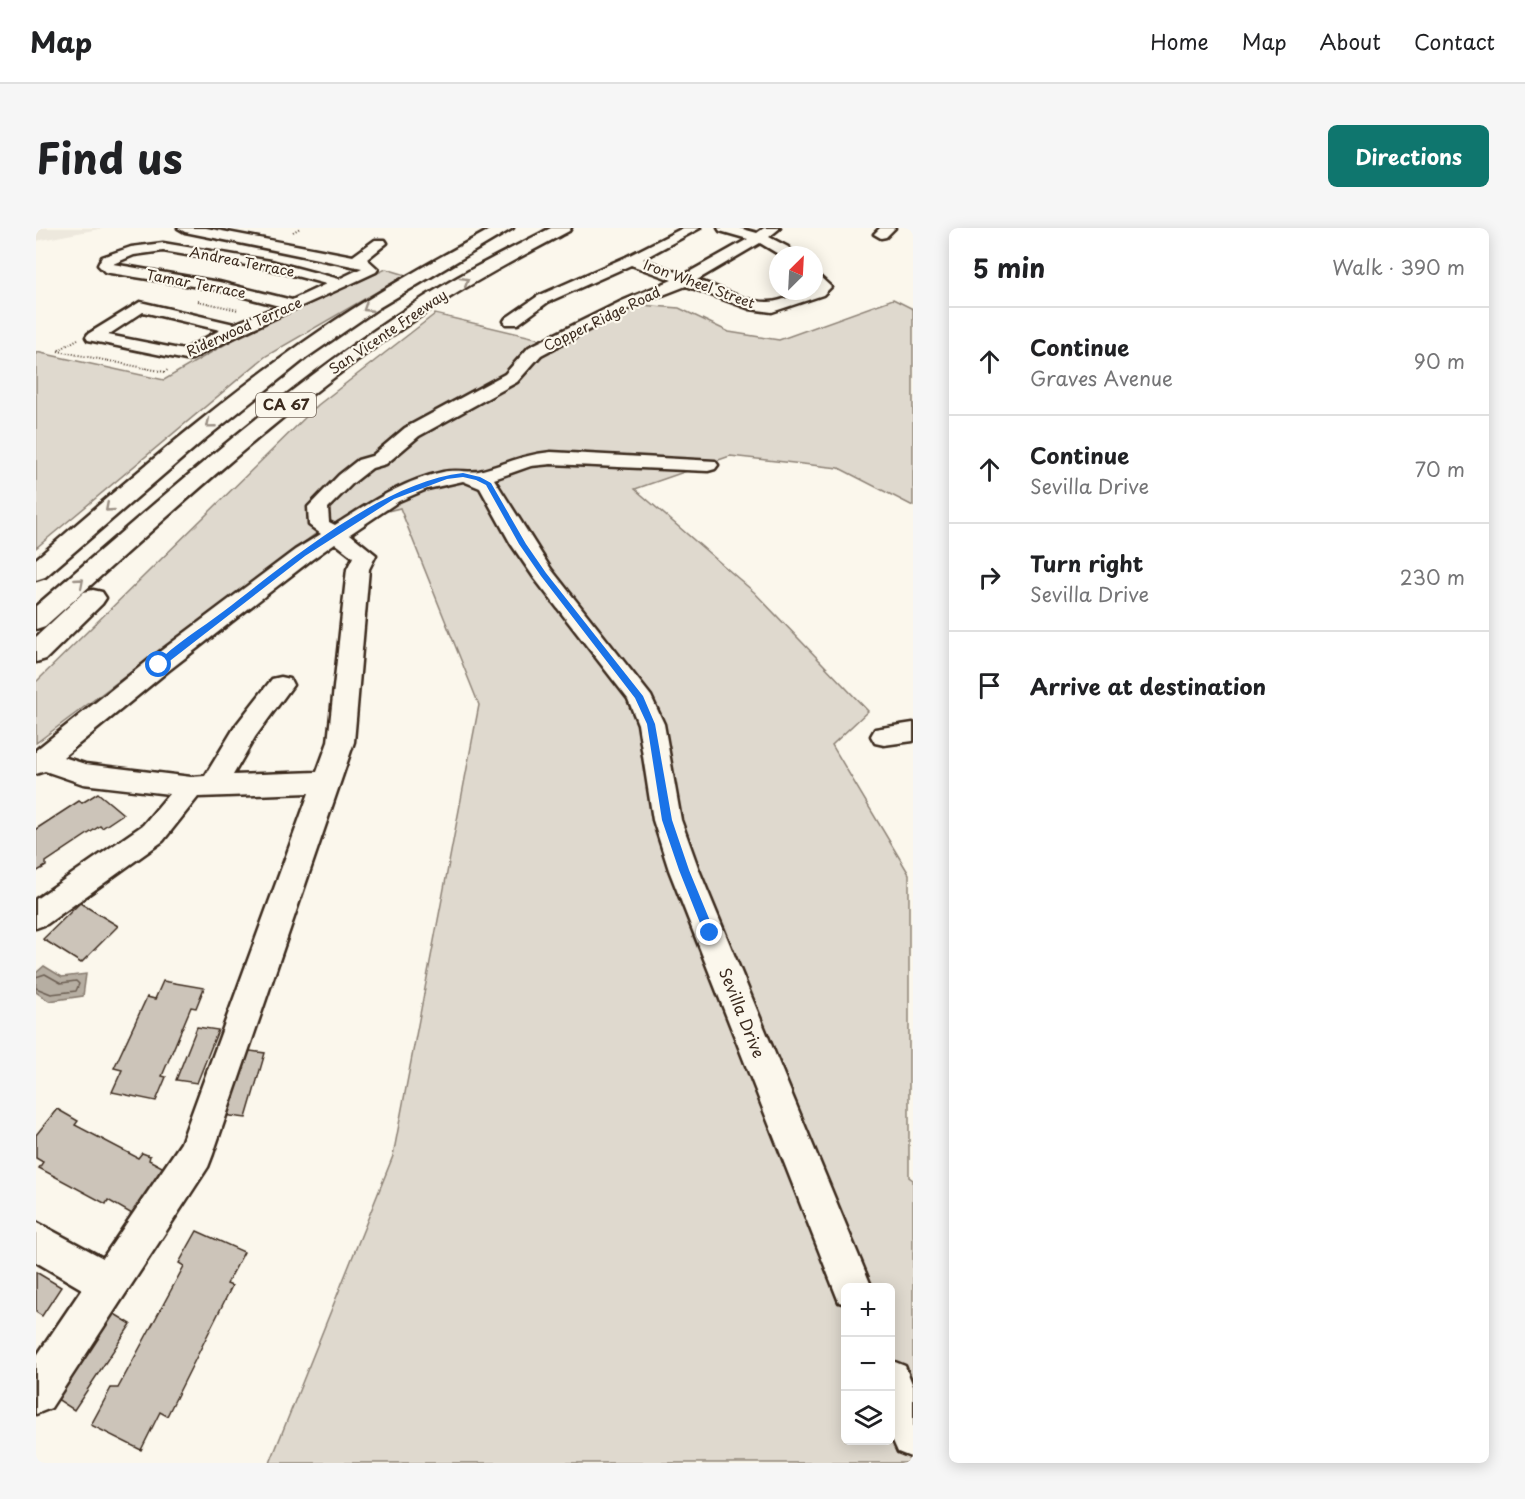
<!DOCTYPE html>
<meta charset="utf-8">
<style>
body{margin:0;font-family:"Playpen Sans",sans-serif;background:#f6f6f6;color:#202124}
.controls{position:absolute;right:18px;bottom:18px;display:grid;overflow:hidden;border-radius:9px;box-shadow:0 3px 15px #0003}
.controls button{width:54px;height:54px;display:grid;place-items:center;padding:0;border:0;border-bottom:2px solid #e0e0e0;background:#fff;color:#202124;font:30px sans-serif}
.compass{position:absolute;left:733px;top:18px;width:54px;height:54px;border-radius:50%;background:#fff;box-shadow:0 3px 15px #0003;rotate:24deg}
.stop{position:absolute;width:18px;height:18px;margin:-14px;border:4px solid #1a73e8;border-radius:50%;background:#fff}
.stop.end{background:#1a73e8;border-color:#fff;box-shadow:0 2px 6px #0008}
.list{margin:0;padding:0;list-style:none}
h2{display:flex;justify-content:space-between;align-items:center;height:78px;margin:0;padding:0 24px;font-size:26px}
h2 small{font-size:20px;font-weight:400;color:#757577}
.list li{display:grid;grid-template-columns:39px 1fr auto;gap:18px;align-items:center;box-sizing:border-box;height:108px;padding:0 24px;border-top:2px solid #e0e0e0}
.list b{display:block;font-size:22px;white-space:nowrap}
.list p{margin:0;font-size:20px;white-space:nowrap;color:#757577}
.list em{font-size:20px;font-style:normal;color:#757577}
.icon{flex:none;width:33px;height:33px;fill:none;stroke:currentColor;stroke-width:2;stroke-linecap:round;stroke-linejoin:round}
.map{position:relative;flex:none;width:877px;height:1235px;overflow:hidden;border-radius:9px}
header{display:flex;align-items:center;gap:36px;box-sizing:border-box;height:84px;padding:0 30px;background:#fff;border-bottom:2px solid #e0e0e0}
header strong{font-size:28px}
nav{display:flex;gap:33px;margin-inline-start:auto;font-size:21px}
.intro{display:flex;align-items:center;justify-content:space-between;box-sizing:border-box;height:144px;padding:0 36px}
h1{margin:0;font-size:42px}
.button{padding:15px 27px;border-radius:9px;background:#0f766e;color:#fff;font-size:21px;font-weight:700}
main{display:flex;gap:36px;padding:0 36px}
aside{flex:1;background:#fff;border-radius:9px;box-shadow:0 3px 15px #0003}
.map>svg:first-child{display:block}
.built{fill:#ede8dd}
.green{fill:#dfd9ce;stroke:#8d8276;stroke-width:1.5;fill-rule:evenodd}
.water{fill:#b6aea2;stroke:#85796d;stroke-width:1.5}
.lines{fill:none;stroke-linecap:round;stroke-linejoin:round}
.shore{stroke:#6c5f53;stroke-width:1.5}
.building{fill:#ccc4b9;stroke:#3b2a1e;stroke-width:1.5}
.minor-casing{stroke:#3b2a1e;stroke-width:5}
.highway-casing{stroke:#3b2a1e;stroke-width:5}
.path{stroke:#3b2a1e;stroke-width:2;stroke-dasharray:1 2;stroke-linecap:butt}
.minor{fill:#fbf7ec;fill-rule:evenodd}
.highway{fill:#fbf7ec;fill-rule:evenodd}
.oneway{stroke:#9b9085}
.route{fill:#1a73e8}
.labels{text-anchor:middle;stroke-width:4.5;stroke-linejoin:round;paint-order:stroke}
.far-street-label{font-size:14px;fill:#3b2a1e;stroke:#fbf7ec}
.shield{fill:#fbf7ec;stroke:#75685c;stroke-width:1.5}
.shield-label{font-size:15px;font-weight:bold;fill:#3b2a1e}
.street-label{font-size:16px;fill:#3b2a1e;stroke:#fbf7ec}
</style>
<header>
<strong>Map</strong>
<nav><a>Home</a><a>Map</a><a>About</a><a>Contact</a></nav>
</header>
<div class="intro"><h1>Find us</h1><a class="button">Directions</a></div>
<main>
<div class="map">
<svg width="877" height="1235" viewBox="0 0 877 1235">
<rect width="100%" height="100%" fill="#fbf7ec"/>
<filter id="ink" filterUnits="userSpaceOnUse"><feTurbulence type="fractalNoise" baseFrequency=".0167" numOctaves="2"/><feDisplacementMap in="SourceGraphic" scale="12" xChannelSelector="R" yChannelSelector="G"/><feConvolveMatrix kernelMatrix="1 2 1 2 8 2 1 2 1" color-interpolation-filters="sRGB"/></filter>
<g filter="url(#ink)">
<!-- built -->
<polygon class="built" points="0,0 68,0 0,13"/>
<!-- green -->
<g class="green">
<polygon points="350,41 370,47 230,128 0,320 0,124 128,152 205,107"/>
<path d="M857,71L877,81V278L803,240L694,228L599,261L718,364L832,483L796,517L873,646V949L877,952V1235H234L357,928L443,477L364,280L290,298L0,515V454L282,177L399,86L517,114L591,76L643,80L693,104L743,112ZM810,1060H854V1212H810Z"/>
</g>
<!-- water -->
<polygon class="water" points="8,738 26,749 50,746 47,768 13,773 0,764 0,745"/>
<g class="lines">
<!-- shore -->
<polyline class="shore" points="0,749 9,746 25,755 40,753 43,756 40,763 15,766 0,760"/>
</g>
<!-- building -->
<g class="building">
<polygon points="62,565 87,586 66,600 64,598 10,634 10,638 0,644 0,601 43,573 46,575"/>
<polygon points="44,675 82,698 45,735 7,711"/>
<polygon points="127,753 168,760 160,780 155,779 126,848 130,849 120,873 76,864 86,842 78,840 111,769 119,771"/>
<polygon points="161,799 182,802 161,855 140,852"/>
<polygon points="207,822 229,825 210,890 187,887"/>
<polygon points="21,881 42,893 39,897 102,930 106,925 114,928 113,932 128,940 96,986 72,972 70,976 3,940 7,934 0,930 0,907"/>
<polygon points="161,1003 208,1024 191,1056 196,1058 131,1188 124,1184 105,1222 55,1197 75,1160 82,1160 148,1038 143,1035"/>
<polygon points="0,1044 25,1059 6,1088 0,1084"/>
<polygon points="72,1082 95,1096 38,1182 15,1167"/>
</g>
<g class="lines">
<!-- minor casing -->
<g class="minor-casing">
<g id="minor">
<path d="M142,0H170L317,28L339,12H349L351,15L331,31L342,41L340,44C279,73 216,98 156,131L150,132L52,112L50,109L52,106L104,74L198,96L243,78L182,62L74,45L69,44L62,37L66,29L95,19L127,15L235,33L303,51L326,40L149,4ZM127,23L234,41L290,56L256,72L183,54L77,36L98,27ZM107,84L184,102L148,122L72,107Z"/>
<path d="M647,0H664L607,31L648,47L712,11L684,3L682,0H703L721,5L728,0H744L733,9L752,19L760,27H744L724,15L661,52C683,59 710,75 733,74C748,74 762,63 778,63V47L783,48L795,59L787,67L736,84L714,81L650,58L596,79L505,127L481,154L383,208L350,236L336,240L317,255L292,280L293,294L299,297C334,275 366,253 407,244C420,241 434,245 443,243C471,236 485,227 515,224L679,233L682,237L679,241L672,243L515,236L495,238L458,251L515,341L615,468L628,496L645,592L663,642L836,1060H810V1076L803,1074L633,642L617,592L602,496L592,471L499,351L475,316L444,260L427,253L391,261L363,273L314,306L340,327L333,341L318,514L177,926L172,939L15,1180L0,1186V1129L46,1061L0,1034V994L67,1030L145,915L273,565L162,569L127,613L11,696L0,700V671L107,597L133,566L47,556L9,543L0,546V522L114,431L259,322L285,306L273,297L272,279L303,247L322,232L336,228L369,200L469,146L493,119L586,73L636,52L595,37L512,74L482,96H470L468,93L470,90L502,68L590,29ZM299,315L317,329L311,341L292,514L281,544L197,547L219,509L257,457L254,451L245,449L236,451L200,497L169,548L155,549L49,536L27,529L132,443L275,332Z"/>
<polygon points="844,0 859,0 850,9 845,10 838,6"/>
<polygon points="877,495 877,513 848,517 839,515 835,508 839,501"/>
<polygon points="854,1132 869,1138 877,1158 877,1230 862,1224 854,1206"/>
</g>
</g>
<!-- highway casing -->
<g class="highway-casing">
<g id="highway">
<path d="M457,0H477L344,79L270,130L170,210L9,349L0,352V331C91,253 182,173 281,105C337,66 397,33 457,0Z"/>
<path d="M515,0H535L533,3C484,29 436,54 391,84C253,173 132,289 9,398L0,401V378C122,273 241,165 376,77C420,48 468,24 515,0Z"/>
<polygon points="57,362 66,364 70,370 66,376 10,431 0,434 0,409 48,364"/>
</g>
</g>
<!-- path -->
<g class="path">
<polyline points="257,4 264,0"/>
<polyline points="162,73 202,82"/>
<polyline points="23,122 42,111"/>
<polyline points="22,123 129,144 133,141"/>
</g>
<!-- minor -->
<use href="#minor" class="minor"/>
<!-- highway -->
<use href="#highway" class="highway"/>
</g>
<!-- one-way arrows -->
<defs><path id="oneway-chevron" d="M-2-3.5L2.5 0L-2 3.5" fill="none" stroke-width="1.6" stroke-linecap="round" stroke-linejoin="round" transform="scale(1.5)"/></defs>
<g class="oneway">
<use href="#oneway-chevron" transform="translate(429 53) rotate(-31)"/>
<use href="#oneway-chevron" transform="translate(331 80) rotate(147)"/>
<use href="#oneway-chevron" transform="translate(174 196) rotate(141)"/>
<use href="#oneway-chevron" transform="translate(73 280) rotate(139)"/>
<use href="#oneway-chevron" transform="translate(44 354) rotate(-41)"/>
</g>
</g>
<!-- route -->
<path class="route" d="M427,245L444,249L455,255L490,316L510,345L607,468L619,496L636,592L653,642L679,705L677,709L674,710L668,705L643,642L626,592L611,496L599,470L505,348L483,316L450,257L440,252L427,249L411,251L358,271L269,328L126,439L119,437C138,416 166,400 188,383C252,334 346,254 427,245Z"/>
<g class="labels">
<!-- far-street labels -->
<g class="far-street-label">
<text transform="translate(206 34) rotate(11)" y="5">Andrea Terrace</text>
<text transform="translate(160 56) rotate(11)" y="5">Tamar Terrace</text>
<text transform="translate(663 56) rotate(20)" y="5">Iron Wheel Street</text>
<text transform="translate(566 91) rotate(-26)" y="5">Copper Ridge Road</text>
<text transform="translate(208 99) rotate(-24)" y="5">Riderwood Terrace</text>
<text transform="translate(352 104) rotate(-34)" y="5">San Vicente Freeway</text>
</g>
<!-- shield labels -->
<rect class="shield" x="220" y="165" width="60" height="24" rx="4.5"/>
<g class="shield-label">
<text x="250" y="182">CA 67</text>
</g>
<!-- street labels -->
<g class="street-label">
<text transform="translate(706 785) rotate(68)" y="6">Sevilla Drive</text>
</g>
</g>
</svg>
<div class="controls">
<button>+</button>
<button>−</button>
<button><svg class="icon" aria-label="layers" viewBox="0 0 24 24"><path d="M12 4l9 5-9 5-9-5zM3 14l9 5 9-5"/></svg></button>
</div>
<svg class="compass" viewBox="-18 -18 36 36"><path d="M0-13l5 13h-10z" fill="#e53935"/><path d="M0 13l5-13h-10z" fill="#757577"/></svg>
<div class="stop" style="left:123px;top:437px"></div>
<div class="stop end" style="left:674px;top:705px"></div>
</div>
<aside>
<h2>5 min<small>Walk · 390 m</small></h2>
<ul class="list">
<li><svg class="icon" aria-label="ahead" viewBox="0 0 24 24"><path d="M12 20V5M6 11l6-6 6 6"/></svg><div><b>Continue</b><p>Graves Avenue</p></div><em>90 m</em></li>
<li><svg class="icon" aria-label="ahead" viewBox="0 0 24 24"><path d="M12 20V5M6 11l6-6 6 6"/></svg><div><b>Continue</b><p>Sevilla Drive</p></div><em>70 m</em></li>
<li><svg class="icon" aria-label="right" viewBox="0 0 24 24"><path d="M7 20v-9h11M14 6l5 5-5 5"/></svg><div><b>Turn right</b><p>Sevilla Drive</p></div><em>230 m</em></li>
<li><svg class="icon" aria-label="arrive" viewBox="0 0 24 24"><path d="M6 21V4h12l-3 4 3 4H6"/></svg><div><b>Arrive at destination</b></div></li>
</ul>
</aside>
</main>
